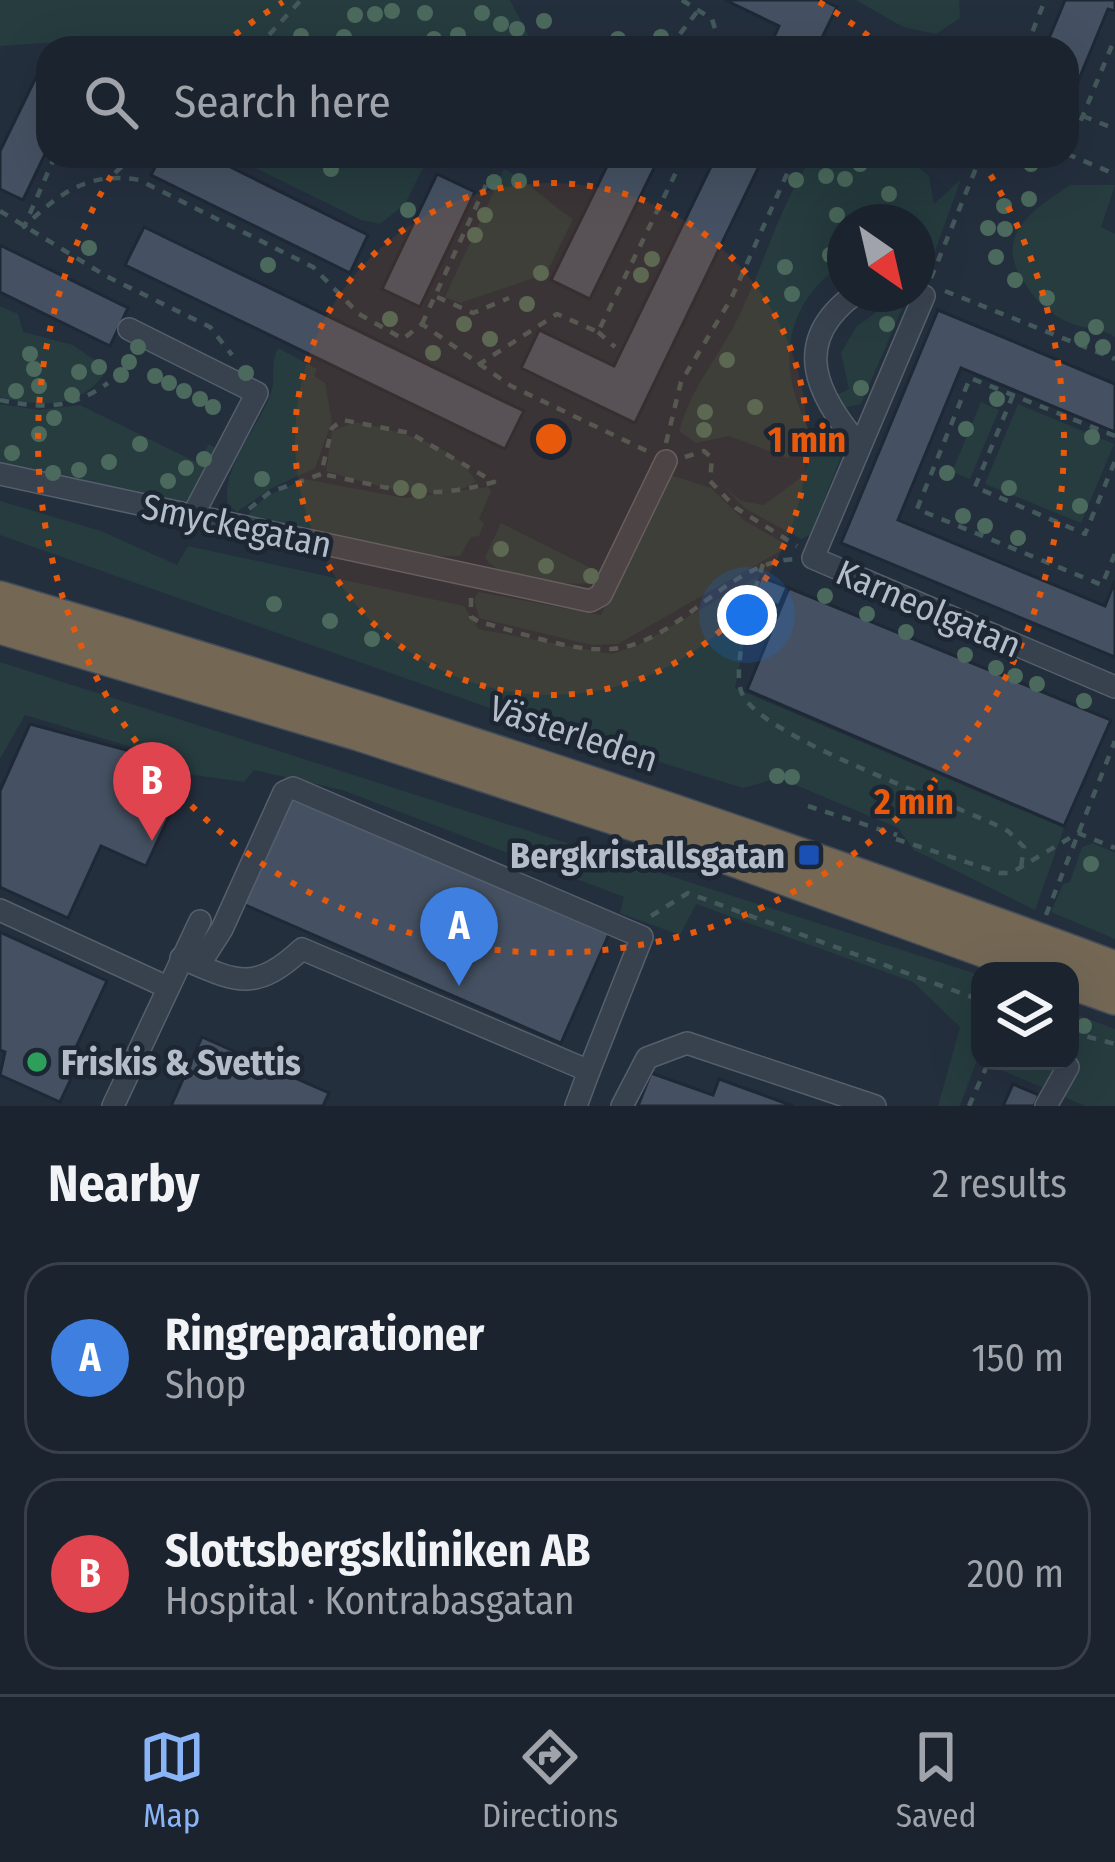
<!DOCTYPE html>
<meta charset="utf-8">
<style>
body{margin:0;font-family:"Fira Sans Condensed",sans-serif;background:#282f3a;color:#f1f3f6}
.controls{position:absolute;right:36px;bottom:36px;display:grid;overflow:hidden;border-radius:24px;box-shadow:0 12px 48px #0002}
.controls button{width:108px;height:108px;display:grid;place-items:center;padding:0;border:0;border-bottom:3px solid #39404a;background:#1b232e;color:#f1f3f6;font:60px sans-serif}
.compass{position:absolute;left:827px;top:204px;width:108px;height:108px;border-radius:50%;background:#1b232e;box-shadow:0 12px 48px #0002;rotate:146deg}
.you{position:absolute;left:747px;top:615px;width:42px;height:42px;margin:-30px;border:9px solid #fff;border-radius:50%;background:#1a73e8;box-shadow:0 0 0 18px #1a73e833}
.badge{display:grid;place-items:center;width:78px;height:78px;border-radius:50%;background:#8ab4f8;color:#fff;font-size:39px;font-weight:700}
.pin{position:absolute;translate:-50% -99px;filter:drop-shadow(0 3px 6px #0008)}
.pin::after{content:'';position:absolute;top:63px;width:42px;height:36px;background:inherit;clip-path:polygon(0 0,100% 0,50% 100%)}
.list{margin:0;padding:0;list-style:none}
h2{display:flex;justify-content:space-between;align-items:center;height:156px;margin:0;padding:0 48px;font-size:51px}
h2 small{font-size:39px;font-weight:400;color:#a0a4aa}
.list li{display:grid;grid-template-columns:78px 1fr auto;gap:36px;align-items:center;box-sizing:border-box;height:192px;margin:0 24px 24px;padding:0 24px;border:3px solid #39404a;border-radius:36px}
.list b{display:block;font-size:45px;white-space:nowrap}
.list p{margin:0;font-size:39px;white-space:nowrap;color:#a0a4aa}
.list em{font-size:39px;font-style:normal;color:#a0a4aa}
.icon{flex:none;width:66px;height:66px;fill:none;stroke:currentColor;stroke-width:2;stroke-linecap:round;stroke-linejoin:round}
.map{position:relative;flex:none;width:1115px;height:1106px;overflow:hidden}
.search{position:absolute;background:#1b232e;box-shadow:0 12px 48px #0002;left:36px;right:36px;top:36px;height:132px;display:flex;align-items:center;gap:30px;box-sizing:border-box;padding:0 42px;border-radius:36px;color:#a0a4aa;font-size:45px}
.sheet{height:588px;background:#1b232e}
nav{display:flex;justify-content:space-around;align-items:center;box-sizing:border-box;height:168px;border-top:3px solid #39404a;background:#1b232e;font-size:33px;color:#a0a4aa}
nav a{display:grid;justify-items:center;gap:6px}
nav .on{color:#8ab4f8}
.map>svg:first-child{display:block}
.green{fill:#263c3f}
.building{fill:#455162;stroke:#1f2835;stroke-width:3}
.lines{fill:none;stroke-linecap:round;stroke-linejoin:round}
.minor-casing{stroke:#565f6c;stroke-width:24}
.highway-casing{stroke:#434c59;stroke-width:36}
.path{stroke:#44595c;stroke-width:4.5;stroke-dasharray:9 9;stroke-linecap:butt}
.minor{stroke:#38414e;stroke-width:21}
.highway{stroke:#746855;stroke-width:33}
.tree{fill:#4b6a5d}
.ring{fill:none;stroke:#e8590c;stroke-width:6;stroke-dasharray:6 12}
.transit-dot{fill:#1a4fb4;stroke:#1d2633;stroke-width:4.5}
.leisure-dot{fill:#2e9e5b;stroke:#1d2633;stroke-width:4.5}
.labels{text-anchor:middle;stroke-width:9;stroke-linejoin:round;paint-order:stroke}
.street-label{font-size:36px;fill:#b4bcc9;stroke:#1d2633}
.poi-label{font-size:36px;font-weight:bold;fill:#b4bcc9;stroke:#1d2633;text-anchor:end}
.centre{fill:#e8590c;stroke:#1d2633;stroke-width:6}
.ring-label{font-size:36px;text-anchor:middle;font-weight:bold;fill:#e8590c;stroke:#1d2633;stroke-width:9;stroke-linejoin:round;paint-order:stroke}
</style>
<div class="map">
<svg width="1115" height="1106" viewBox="0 0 1115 1106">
<rect width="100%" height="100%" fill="#242f3e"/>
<!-- green -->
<g class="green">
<polygon points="0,0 510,0 535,48 63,48 59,42 0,46"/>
<polygon points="856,0 959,0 960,18 936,34 903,27"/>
<polygon points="231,156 429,156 405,204 380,224 361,220"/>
<path d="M813,156H905L929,176L934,204L961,179L929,268L917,274V222H845V262C776,310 777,375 816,443L832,431L845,447L810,535L801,539L746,509L722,485L741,501L764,505L803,476L815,445L787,458L729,436L696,443L679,431C693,383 719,358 739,316C765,262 779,206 813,156Z"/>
<path d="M504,169C532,183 547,203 573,219L546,274L460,303L445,297Z"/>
<path d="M1070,185H1115L1101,227L1115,234V337C1101,328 1085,329 1070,323C1051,315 1038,303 1027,287C991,238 1029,212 1070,185Z"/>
<polygon points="878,294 893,294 902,309 861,404 844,408 833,397 849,389 841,353 856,327 882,308"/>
<path d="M0,306L18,314L23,332L73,345L107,369C85,408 40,408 0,397Z"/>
<path d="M278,348L317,369L314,376L325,383L332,421L315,468L270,489L237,512L228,505C220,469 258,428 270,396C277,379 269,365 278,348Z"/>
<polygon points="981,402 999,410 970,479 952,472"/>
<polygon points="0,404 39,410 80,405 198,463 209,444 218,450 191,501 173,502 0,464"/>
<polygon points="1018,404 1114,444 1081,523 985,484"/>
<path d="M355,422C393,430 458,444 476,482C436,508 368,483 326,471L332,431Z"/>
<polygon points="670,475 711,488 745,521 789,546 618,644 592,645 479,618 474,600 478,592 601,615"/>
<polygon points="304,479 405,498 488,487 491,491 479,519 484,523 479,536 471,537 460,556 435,556 247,516 265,497"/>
<polygon points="0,501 101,531 177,565 188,546 464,606 478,629 611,654 637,646 757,577 735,688 1064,828 1035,910 914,850 898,828 779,778 743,788 515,717 0,535"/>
<path d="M501,523L605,575L597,583C570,585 498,582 485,557Z"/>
<polygon points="0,662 980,975 980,1052 960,1106 938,1106 960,1027 913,982 696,904 680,935 620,913 624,897 342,790 254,770 244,782 194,775 145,751 25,715 0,759"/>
<polygon points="1093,843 1115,853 1115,939 1051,912 1063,884 1070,882 1082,847"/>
<polygon points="1070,1012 1115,1029 1115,1106 1085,1106 992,1066 994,1061 1070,1061"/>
</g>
<!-- building -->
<g class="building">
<polygon points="725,0 822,0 837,7 817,48 769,48 779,26"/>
<polygon points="1065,0 1115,0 1115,11 1108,9 1067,108 1067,48 1045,48"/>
<polygon points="41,67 48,71 48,148 23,200 0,189 0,151"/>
<polygon points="161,156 208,156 368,235 350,273 151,175"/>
<polygon points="612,156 660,156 590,299 551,280"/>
<polygon points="716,156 764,156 635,423 521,368 539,330 614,366"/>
<polygon points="437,174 475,192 420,307 382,289"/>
<polygon points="144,227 524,411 505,449 125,265"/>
<polygon points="0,245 128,308 110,346 0,292"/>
<polygon points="938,310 1115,384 1115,432 961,368 898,520 1105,606 1115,581 1115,657 841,543"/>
<polygon points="761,577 787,587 779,606 754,596"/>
<polygon points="789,588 1111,720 1064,826 747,690"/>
<polygon points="30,724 141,754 188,776 146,866 101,846 68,918 0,887 0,791"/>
<polygon points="290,796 609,934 561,1043 243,904"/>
<polygon points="0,932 107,981 63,1075 71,1079 60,1102 0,1075 5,1052 0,1050"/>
<polygon points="202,1037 329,1093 323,1106 171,1106"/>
<polygon points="651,1073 713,1095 719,1079 793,1106 638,1106"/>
<polygon points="1013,1084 1039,1095 1034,1106 1003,1106"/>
</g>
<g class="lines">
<!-- minor casing -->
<g class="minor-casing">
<g id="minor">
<polyline points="917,293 924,296 813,558 1115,687"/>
<path d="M855,294C789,342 817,396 860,446"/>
<polyline points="129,329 257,393 193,515"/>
<polyline points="0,474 590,601 601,595 666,461"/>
<polyline points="0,910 167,987"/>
<path d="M181,958C237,982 254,993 302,949L589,1071L642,937L293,788L284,792L222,929L199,965"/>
<polyline points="113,1106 200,921"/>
<polyline points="576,1106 589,1071"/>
<polyline points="622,1106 647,1058 687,1043 875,1106"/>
<polyline points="1046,1106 1068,1067"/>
</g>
</g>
<!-- highway casing -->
<g class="highway-casing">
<g id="highway">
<path d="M0,598C377,709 747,831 1115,968"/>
<polyline points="0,627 359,734 652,830 1041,971"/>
<polyline points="1070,982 1115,998"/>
</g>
</g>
<!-- path -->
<g class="path">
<polyline points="682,0 712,19 721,48"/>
<polyline points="257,48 301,0"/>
<polyline points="669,48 700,8"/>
<polyline points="1026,48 1045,0"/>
<polyline points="1083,116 1115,129"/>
<polyline points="1067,154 1115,38"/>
<polyline points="1067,154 1115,174"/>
<path d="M55,156L24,227C59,193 89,171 139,180L313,267L359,314L403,339L422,324L511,386L647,451"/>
<polyline points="115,173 133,156"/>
<polyline points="0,211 106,276 210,327 232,355"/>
<polyline points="931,278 981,156"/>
<polyline points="945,291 1115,359"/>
<polyline points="437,297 473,313 509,298"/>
<polyline points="422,324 486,185"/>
<polyline points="598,332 615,347"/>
<polyline points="478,365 557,314 598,332 684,156"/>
<polyline points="1013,395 975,487 1085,534 1115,461"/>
<path d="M0,400C43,409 72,409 108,383"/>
<polyline points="1115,436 970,378 917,509 1102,585 1115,554"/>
<polyline points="666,443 681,382 731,299 795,156"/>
<polyline points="685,457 704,451 712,458 710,481 736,508 797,546"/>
<path d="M249,509L270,492L321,474L332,428L343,420L410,433L494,482C419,503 392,487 321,474"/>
<path d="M763,564C754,593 732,662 741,691C755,737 958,804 1008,831L1024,847L1021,867"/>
<path d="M471,598V617L479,622C523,632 580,657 625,647C687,632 731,561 796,559"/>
<polyline points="808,806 897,835"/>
<polyline points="896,839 1000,873 1011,873 1078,833 1115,848"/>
<polyline points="1046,915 1115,741"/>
<polyline points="651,916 688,893 980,1000"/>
<polyline points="1070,1032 1115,1044"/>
<polyline points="969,1106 989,1061"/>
</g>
<!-- minor -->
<use href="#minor" class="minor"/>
<!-- highway -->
<use href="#highway" class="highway"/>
</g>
<!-- trees -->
<g class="tree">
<circle cx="392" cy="11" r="8"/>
<circle cx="425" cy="13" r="8"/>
<circle cx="482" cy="13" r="8"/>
<circle cx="375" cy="14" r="8"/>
<circle cx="355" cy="15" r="8"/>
<circle cx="544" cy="21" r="8"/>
<circle cx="501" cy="24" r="8"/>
<circle cx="517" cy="29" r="8"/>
<circle cx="458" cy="35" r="8"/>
<circle cx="301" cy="36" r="8"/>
<circle cx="344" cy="37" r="8"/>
<circle cx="661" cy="37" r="8"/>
<circle cx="434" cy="39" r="8"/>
<circle cx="618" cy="39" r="8"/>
<circle cx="860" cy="164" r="8"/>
<circle cx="1031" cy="164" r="8"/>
<circle cx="331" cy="169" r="8"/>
<circle cx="826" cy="176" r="8"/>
<circle cx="845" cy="179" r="8"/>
<circle cx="796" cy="180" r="8"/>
<circle cx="519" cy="181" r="8"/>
<circle cx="494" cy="182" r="8"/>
<circle cx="889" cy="194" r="8"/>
<circle cx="1029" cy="199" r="8"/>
<circle cx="1004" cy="206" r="8"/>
<circle cx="408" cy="210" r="8"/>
<circle cx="485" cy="215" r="8"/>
<circle cx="837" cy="215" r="8"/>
<circle cx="988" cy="228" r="8"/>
<circle cx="1005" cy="229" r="8"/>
<circle cx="475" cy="235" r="8"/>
<circle cx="89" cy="248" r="8"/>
<circle cx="830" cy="255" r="8"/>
<circle cx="996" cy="257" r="8"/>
<circle cx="652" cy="259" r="8"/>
<circle cx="268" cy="265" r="8"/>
<circle cx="785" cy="267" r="8"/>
<circle cx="541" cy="273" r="8"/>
<circle cx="641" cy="275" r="8"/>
<circle cx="1015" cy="280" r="8"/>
<circle cx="792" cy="294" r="8"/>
<circle cx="1047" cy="298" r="8"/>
<circle cx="527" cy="304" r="8"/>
<circle cx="390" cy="319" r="8"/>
<circle cx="464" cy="324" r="8"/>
<circle cx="887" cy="324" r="8"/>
<circle cx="1096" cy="327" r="8"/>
<circle cx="490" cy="339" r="8"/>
<circle cx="1082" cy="339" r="8"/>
<circle cx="138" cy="347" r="8"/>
<circle cx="1103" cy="347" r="8"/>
<circle cx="433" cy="353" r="8"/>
<circle cx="30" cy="354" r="8"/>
<circle cx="727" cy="360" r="8"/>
<circle cx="129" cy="362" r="8"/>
<circle cx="99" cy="367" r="8"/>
<circle cx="34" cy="369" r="8"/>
<circle cx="79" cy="372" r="8"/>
<circle cx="246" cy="373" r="8"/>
<circle cx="121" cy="375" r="8"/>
<circle cx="155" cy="376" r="8"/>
<circle cx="169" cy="383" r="8"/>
<circle cx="39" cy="386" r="8"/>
<circle cx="861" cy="388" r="8"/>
<circle cx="16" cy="391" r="8"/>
<circle cx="184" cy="391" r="8"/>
<circle cx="72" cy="395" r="8"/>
<circle cx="200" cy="399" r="8"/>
<circle cx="997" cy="399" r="8"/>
<circle cx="213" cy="407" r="8"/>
<circle cx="755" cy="407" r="8"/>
<circle cx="705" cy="412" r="8"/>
<circle cx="54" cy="418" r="8"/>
<circle cx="966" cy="429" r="8"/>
<circle cx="704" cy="430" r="8"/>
<circle cx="39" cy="434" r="8"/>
<circle cx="1092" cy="437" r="8"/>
<circle cx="140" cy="444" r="8"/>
<circle cx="12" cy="453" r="8"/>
<circle cx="204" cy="459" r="8"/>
<circle cx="109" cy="462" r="8"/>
<circle cx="186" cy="468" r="8"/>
<circle cx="79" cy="470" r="8"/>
<circle cx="53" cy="473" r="8"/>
<circle cx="947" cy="473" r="8"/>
<circle cx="262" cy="479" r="8"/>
<circle cx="168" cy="481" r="8"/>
<circle cx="401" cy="488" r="8"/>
<circle cx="1009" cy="488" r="8"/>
<circle cx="419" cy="491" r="8"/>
<circle cx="1080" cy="506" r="8"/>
<circle cx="963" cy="516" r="8"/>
<circle cx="985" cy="526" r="8"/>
<circle cx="1018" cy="538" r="8"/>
<circle cx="501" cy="549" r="8"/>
<circle cx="546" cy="566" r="8"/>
<circle cx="591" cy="576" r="8"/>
<circle cx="825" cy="596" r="8"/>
<circle cx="274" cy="604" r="8"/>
<circle cx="867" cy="614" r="8"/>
<circle cx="330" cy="621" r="8"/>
<circle cx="906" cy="632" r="8"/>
<circle cx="372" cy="639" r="8"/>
<circle cx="965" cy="655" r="8"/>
<circle cx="996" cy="668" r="8"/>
<circle cx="1015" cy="676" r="8"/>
<circle cx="1037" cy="684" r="8"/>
<circle cx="1084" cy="701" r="8"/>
<circle cx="777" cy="776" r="8"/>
<circle cx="792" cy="777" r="8"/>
<circle cx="1091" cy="864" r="8"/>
<circle cx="1084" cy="1026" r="8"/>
</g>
<!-- distance rings -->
<circle cx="551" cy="439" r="256" fill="#e8590c" fill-opacity=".12"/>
<g class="ring">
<circle cx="551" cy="439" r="256"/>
<path d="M221 46A513 513 0 0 1 283 2M819 2A513 513 0 0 1 881 46M981 160A513 513 0 1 1 121 160"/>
</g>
<!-- markers -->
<rect class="transit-dot" x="797" y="843" width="24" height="24" rx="6"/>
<circle class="leisure-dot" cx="37" cy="1062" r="12"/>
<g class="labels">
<!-- street labels -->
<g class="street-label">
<text transform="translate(237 525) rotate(12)" y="13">Smyckegatan</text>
<text transform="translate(929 608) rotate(23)" y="13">Karneolgatan</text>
<text transform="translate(574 733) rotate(18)" y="13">Västerleden</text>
</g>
<!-- poi labels -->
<g class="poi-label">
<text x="785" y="868">Bergkristallsgatan</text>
<text x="61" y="1075" text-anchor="start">Friskis &amp; Svettis</text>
</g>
</g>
<circle cx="551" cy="439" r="18" class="centre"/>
<g class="ring-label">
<text x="807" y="452">1 min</text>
<text x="914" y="814">2 min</text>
</g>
</svg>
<div class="controls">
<button><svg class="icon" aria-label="layers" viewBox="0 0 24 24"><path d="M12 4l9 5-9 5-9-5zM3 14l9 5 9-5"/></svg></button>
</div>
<svg class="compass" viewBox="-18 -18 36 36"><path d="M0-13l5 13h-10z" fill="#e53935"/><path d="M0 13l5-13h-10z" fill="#a0a4aa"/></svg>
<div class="you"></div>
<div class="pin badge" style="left:459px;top:986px;background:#3f7fe0">A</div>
<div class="pin badge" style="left:152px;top:841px;background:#e0444e">B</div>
<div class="search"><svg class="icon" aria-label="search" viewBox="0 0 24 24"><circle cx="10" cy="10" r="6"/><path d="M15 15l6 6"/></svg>Search here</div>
</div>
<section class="sheet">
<h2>Nearby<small>2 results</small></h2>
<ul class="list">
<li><span class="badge" style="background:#3f7fe0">A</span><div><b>Ringreparationer</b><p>Shop</p></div><em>150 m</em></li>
<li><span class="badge" style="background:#e0444e">B</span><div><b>Slottsbergskliniken AB</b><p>Hospital · Kontrabasgatan</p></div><em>200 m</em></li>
</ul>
</section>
<nav>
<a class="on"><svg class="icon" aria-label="map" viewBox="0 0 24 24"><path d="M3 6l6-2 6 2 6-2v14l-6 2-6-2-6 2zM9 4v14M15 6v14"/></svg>Map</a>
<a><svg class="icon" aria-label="directions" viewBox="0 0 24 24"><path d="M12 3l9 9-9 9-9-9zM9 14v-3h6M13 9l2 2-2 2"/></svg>Directions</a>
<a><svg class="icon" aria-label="saved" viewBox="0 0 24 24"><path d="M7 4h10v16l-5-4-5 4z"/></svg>Saved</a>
</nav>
